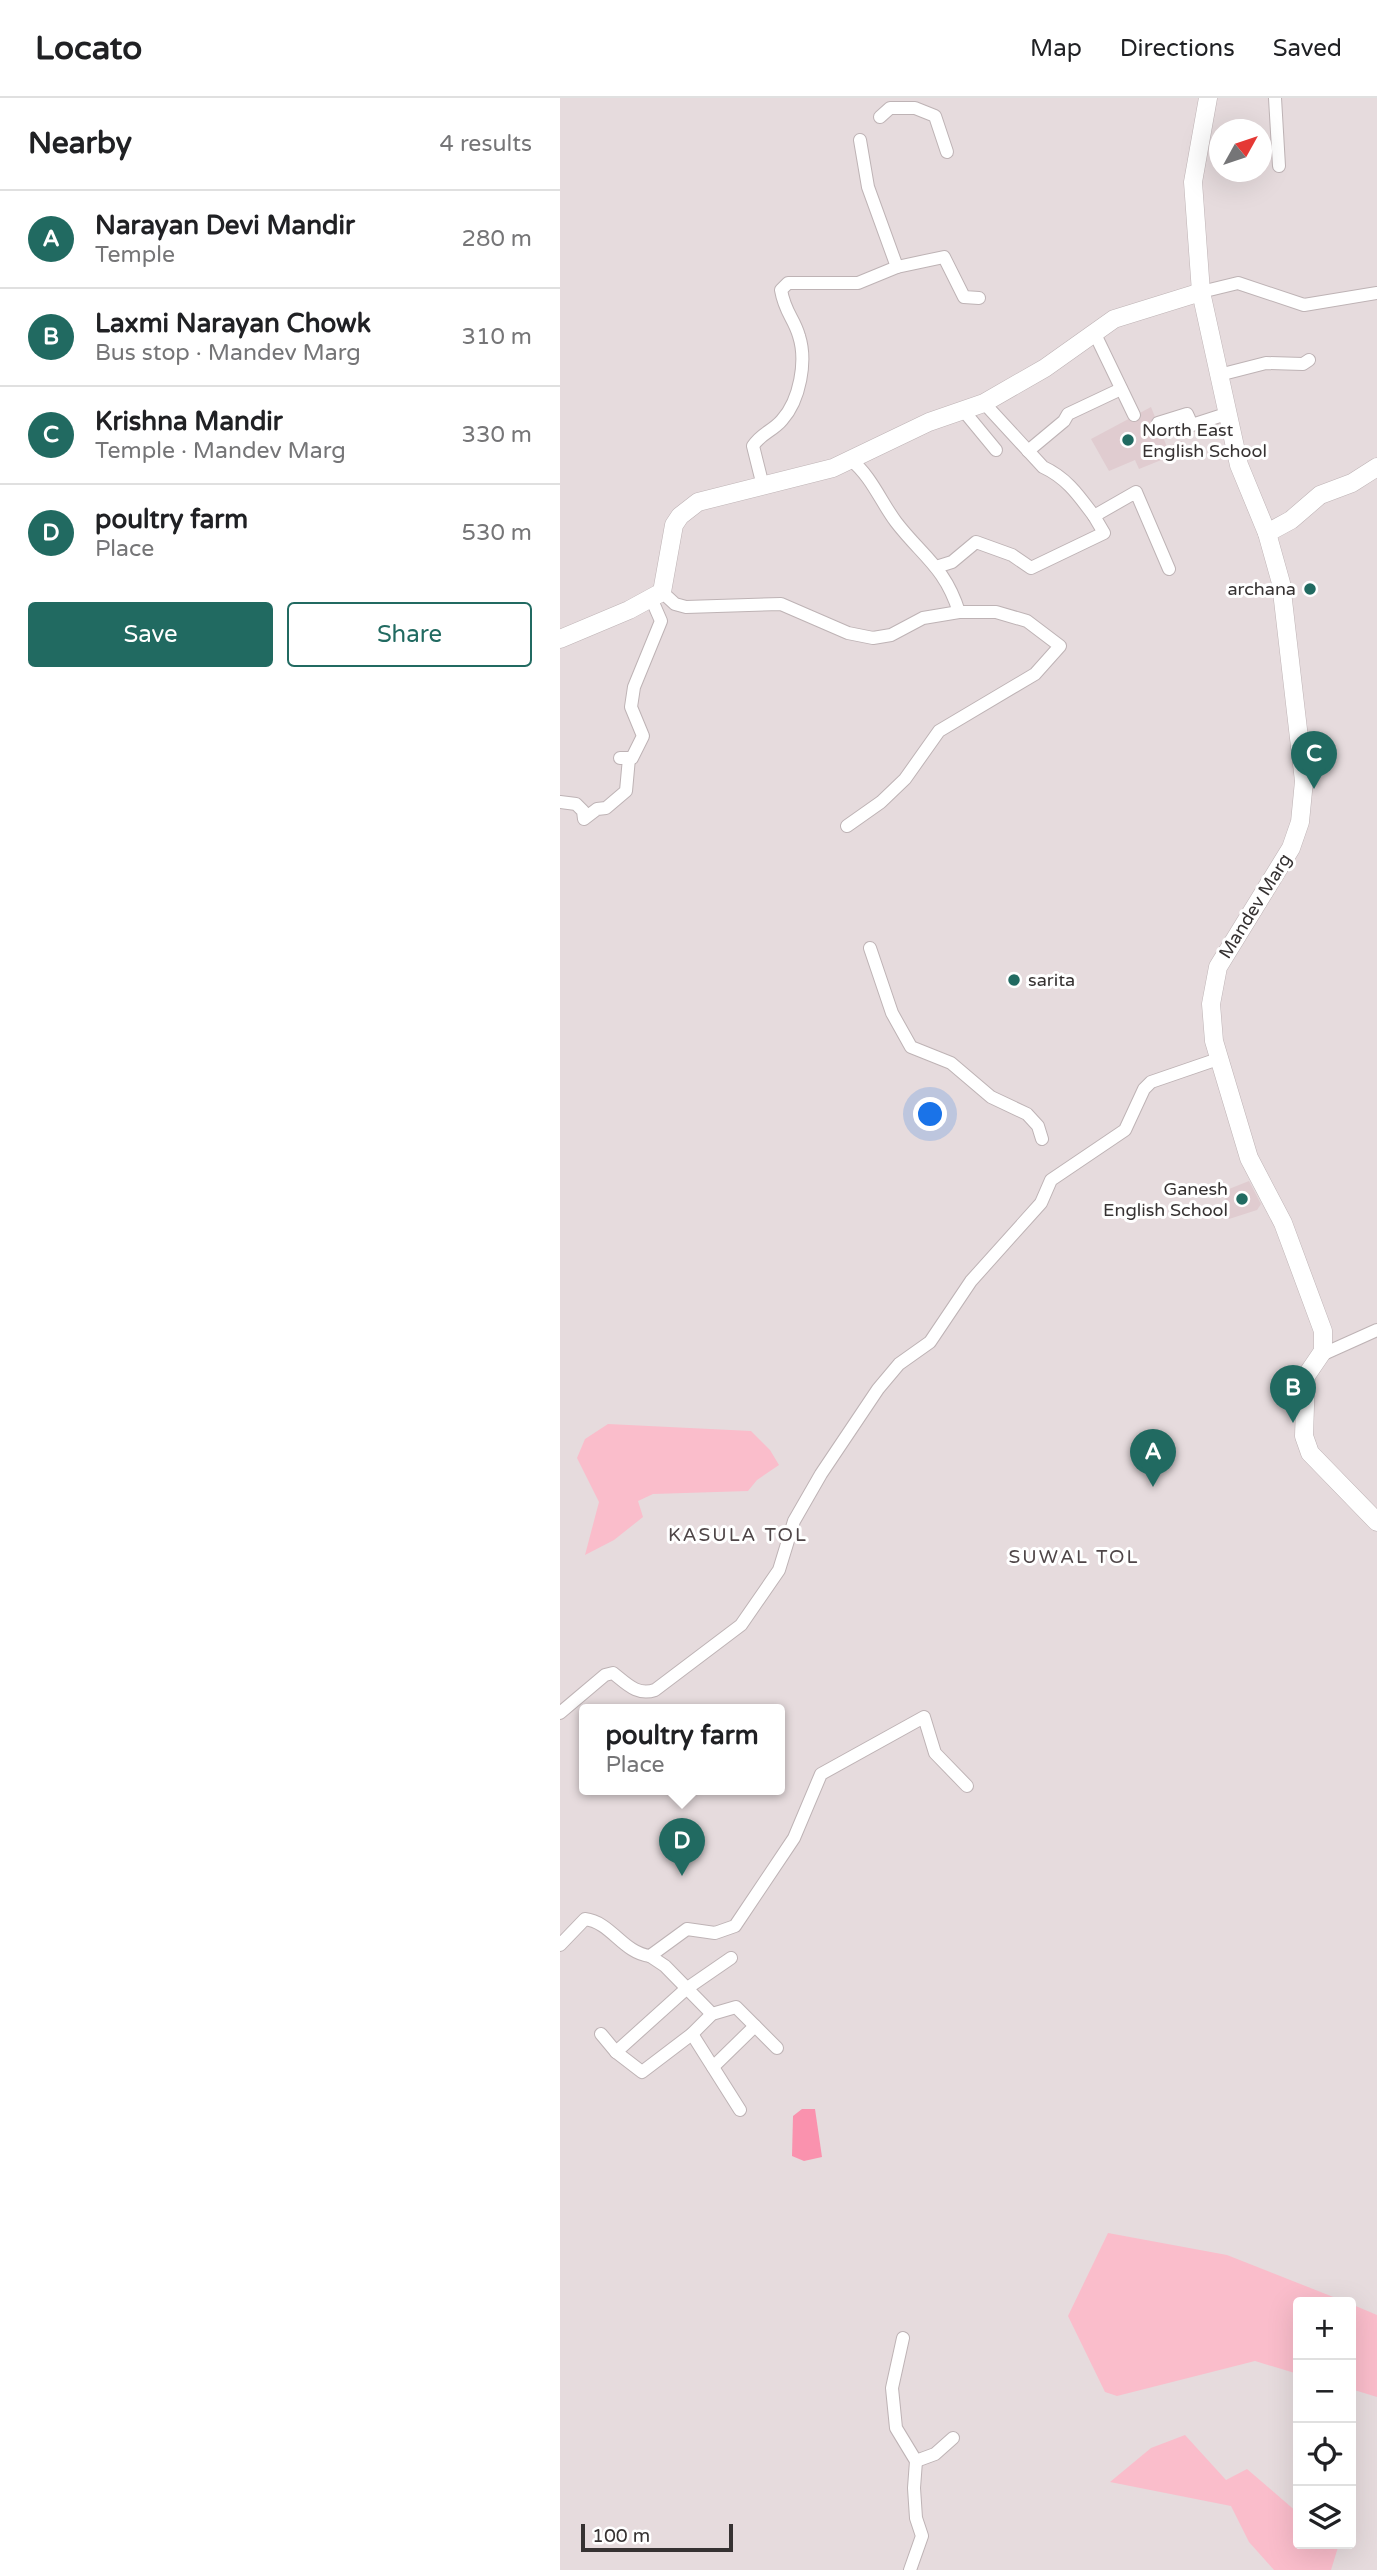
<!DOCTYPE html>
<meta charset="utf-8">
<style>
body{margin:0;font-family:"Varela Round",sans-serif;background:#f6f6f6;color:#202124}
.controls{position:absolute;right:21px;bottom:21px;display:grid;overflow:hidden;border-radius:7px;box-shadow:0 7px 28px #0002}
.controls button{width:63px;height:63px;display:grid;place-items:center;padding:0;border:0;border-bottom:2px solid #e0e0e0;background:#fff;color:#202124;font:35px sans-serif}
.compass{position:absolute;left:649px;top:21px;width:63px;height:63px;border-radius:50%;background:#fff;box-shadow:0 7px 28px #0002;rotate:50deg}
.scale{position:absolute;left:21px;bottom:18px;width:152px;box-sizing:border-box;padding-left:7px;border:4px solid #363232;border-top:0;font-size:19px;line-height:24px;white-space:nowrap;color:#363232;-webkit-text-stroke:5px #fff;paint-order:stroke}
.you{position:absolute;left:371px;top:1017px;width:24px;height:24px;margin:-18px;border:5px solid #fff;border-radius:50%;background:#1a73e8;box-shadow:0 0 0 10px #1a73e833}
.badge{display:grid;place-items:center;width:46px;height:46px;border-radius:50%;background:#216a61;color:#fff;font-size:23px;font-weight:700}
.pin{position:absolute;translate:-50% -58px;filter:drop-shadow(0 2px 4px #0008)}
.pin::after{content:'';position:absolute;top:37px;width:24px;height:21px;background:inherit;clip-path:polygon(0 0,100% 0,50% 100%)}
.popup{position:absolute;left:19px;top:1606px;width:206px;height:91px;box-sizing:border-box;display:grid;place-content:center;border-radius:7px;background:#fff;filter:drop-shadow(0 2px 5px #0005);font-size:23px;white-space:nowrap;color:#757577}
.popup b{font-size:26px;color:#202124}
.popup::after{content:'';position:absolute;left:50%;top:100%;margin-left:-14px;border:14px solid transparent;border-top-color:#fff}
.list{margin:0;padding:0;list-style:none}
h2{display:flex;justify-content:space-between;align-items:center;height:91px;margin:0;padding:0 28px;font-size:30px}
h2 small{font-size:23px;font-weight:400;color:#757577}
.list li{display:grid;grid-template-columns:46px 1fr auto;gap:21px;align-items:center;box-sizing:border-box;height:98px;padding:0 28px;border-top:2px solid #e0e0e0}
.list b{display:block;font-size:26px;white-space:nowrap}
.list p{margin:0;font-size:23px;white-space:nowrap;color:#757577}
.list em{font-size:23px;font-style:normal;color:#757577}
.actions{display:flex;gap:14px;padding:21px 28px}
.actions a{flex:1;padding:16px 0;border:2px solid #216a61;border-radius:7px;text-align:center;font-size:24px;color:#216a61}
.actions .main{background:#216a61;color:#fff}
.icon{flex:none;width:38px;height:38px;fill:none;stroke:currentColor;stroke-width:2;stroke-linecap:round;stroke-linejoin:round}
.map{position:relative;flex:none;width:817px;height:2472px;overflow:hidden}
header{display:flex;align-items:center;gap:42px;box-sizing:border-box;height:98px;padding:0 35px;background:#fff;border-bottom:2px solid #e0e0e0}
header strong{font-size:33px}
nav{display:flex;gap:38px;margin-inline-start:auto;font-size:24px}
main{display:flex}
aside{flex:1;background:#fff}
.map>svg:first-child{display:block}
.built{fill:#e0ccd0}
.green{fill:#fabdcb}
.water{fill:#fa92ae}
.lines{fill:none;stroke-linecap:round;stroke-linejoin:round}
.street-casing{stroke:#beb3b5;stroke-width:14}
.secondary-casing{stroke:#beb3b5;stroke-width:19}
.street{stroke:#fff;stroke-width:12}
.secondary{stroke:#fff;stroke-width:18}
.poi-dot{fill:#216a61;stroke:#fff;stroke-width:2.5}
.labels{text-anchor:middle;stroke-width:6;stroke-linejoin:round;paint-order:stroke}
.poi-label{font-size:18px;fill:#363232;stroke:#fff;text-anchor:start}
.street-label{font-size:18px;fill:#363232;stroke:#fff}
.neighbourhood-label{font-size:19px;letter-spacing:2px;fill:#4f4648;stroke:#fff}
</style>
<header>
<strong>Locato</strong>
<nav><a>Map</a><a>Directions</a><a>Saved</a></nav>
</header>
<main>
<aside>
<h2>Nearby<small>4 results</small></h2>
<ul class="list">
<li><span class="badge">A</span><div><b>Narayan Devi Mandir</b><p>Temple</p></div><em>280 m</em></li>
<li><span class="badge">B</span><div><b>Laxmi Narayan Chowk</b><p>Bus stop · Mandev Marg</p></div><em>310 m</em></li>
<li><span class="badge">C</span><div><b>Krishna Mandir</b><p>Temple · Mandev Marg</p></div><em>330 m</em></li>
<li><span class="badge">D</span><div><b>poultry farm</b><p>Place</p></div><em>530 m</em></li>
</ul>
<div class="actions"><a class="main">Save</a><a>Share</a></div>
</aside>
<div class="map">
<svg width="817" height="2472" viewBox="0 0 817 2472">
<rect width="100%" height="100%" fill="#e6dbdd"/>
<!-- built -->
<g class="built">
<polygon points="591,309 607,349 622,343 626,352 579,371 575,362 549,373 531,341"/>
<polygon points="689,1083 701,1106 697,1112 669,1121 664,1093"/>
</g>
<!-- green -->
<g class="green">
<polygon points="48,1326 191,1333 210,1352 219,1367 197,1382 188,1393 93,1396 78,1403 83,1419 54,1442 25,1457 39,1404 17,1360 25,1341"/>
<polygon points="548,2135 667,2157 786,2204 738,2204 738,2276 695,2263 557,2298 545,2294 508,2218"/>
<polygon points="791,2206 817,2217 817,2299 791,2291"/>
<polygon points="625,2337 666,2382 687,2371 738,2415 738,2446 779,2446 771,2472 714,2472 689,2444 671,2408 550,2384 591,2350"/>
</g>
<!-- water -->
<polygon class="water" points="242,2011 255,2011 262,2059 244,2063 232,2058 233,2018"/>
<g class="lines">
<!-- street casing -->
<g class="street-casing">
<g id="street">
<polyline points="715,0 719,68"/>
<polyline points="320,19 330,10 355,10 375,18 387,54"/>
<polyline points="337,169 384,159 404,199 419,200"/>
<polyline points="641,194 678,185 744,207 817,195"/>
<polyline points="534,234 574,317"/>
<polyline points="659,277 706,265 743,266 749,262"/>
<path d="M424,305L483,369C507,380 519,398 534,418"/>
<polyline points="403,312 436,352"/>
<polyline points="598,325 627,316 632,327 666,316"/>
<polyline points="468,353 504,323 508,316 561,291"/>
<path d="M291,362C311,378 321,404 336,424C362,458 385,469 399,514"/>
<path d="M203,388L193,348C201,335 213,333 222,322C240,302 247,263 239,238C234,220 225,215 221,192L228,185H298L337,169L308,89L300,42"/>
<polyline points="376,469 392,464 416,444 452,457 471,470 544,435 534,418 576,394 609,471"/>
<polyline points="102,494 115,506 126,509 221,506 288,535 313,540 331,537 363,520 399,514 436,514 467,523 500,548 475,576 379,633 345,681 321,704 287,728"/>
<polyline points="60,660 72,660 83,638 71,609 74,589 101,523 91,500"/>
<polyline points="0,704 16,706 23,713 24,721 37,711 46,710 66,693 69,660"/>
<polyline points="310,850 332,915 351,949 391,965 431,999 467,1016 478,1028 482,1041"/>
<polyline points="759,1258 817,1232"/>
<path d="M0,1615L45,1577L53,1575C67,1586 77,1598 95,1592L181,1527L219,1472L234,1423L261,1376L318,1291L339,1266L370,1244L411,1183L481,1105L491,1082L565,1032L584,991L591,984L658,961"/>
<path d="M0,1847L25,1821C51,1824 63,1855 90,1858L127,1831L155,1835L175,1828L234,1740L261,1676L364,1619L375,1655L407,1688"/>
<polyline points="90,1858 105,1868 152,1916"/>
<polyline points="41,1936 56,1954 82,1974 132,1936 152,1916 176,1909 217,1950"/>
<polyline points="132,1936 180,2012"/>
<polyline points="56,1954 126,1891 171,1860"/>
<polyline points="153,1969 195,1928"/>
<polyline points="343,2240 332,2290 336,2330 356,2363 354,2390 356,2420 362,2438 350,2472"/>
<polyline points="356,2363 375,2356 393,2340"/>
</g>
</g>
<!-- secondary casing -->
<g class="secondary-casing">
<g id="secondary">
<polyline points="648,0 633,84 641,194 679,367 707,435 721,485 744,683 740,724 731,750 658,869 651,906 654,943 689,1060 723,1125 763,1233 763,1253 746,1278 744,1338 750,1355 817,1424"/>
<polyline points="707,435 731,422 760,397 792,385 817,369"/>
<polyline points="0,541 69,512 102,494 114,427 120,418 138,404 273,370 369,324 424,305 485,270 554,221 641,194"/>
</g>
</g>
<!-- street -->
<use href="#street" class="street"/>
<!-- secondary -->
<use href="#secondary" class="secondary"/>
</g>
<!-- markers -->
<g class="poi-dot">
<circle cx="568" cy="342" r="7"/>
<circle cx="750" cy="491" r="7"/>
<circle cx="454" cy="882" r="7"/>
<circle cx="682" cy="1101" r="7"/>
</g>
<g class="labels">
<!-- poi labels -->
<g class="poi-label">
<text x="582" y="338">North East<tspan x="582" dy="21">English School</tspan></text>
<text x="736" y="497" text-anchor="end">archana</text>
<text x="468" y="888">sarita</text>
<text x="668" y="1097" text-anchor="end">Ganesh<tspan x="668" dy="21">English School</tspan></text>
</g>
<!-- street labels -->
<g class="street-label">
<text transform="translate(695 808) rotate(-58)" y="6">Mandev Marg</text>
</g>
<!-- neighbourhood labels -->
<g class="neighbourhood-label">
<text x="178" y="1443">KASULA TOL</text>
<text x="514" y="1465">SUWAL TOL</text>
</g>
</g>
</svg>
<div class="controls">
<button>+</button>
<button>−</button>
<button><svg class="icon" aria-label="locate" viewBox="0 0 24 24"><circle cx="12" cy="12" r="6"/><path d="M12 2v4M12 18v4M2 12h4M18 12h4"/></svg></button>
<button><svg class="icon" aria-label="layers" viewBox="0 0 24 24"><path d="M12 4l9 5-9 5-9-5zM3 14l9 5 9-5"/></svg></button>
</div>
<svg class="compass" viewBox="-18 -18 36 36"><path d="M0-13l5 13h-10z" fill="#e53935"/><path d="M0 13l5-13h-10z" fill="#757577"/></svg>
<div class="scale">100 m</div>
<div class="you"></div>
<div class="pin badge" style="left:593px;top:1389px">A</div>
<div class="pin badge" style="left:733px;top:1325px">B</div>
<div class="pin badge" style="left:754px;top:691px">C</div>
<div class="pin badge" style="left:122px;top:1778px">D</div>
<div class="popup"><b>poultry farm</b>Place</div>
</div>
</main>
